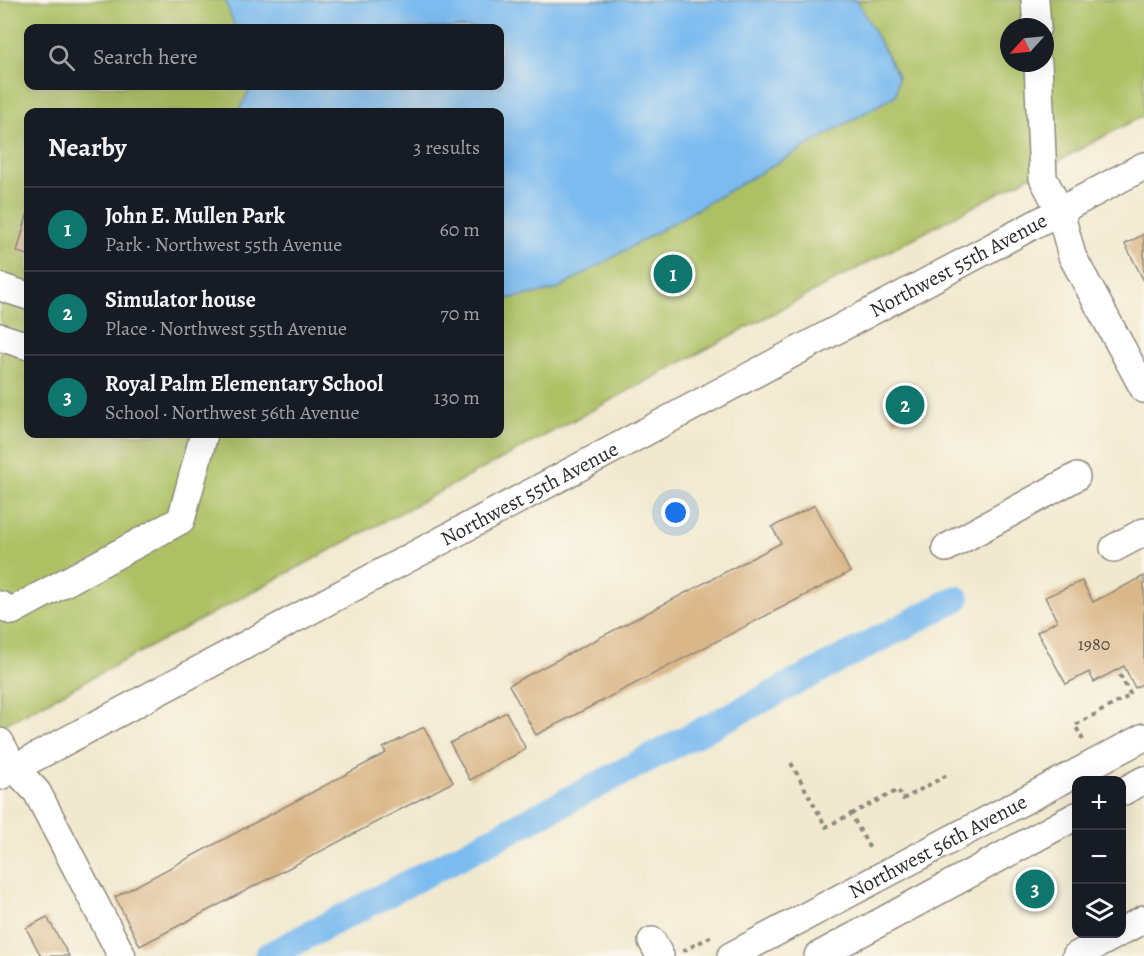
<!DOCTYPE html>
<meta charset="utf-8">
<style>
body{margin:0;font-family:Alegreya,serif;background:#242831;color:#f1f3f6}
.controls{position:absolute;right:18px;bottom:18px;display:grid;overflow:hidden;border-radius:12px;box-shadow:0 6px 24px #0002}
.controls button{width:54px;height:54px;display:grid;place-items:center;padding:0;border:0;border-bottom:2px solid #363941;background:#171b24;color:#f1f3f6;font:30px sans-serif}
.compass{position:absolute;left:1000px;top:18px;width:54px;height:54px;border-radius:50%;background:#171b24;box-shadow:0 6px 24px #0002;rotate:243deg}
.you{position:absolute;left:676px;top:513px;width:21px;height:21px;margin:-15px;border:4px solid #fff;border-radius:50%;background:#1a73e8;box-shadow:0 0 0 9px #1a73e833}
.badge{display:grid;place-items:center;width:39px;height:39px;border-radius:50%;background:#0f766e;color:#fff;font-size:20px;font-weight:700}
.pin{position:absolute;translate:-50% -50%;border:3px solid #fff;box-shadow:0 2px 6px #0006}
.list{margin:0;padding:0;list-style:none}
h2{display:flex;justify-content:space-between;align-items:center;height:78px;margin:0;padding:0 24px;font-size:26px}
h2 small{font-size:20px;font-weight:400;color:#9ea1a6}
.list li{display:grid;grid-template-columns:39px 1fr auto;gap:18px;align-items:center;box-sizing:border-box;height:84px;padding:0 24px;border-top:2px solid #363941}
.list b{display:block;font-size:22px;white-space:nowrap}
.list p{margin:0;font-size:20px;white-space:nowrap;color:#9ea1a6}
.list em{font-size:20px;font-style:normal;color:#9ea1a6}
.icon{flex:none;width:33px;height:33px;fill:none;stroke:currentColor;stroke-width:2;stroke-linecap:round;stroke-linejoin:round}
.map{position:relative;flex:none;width:1144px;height:956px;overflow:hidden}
.search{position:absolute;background:#171b24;box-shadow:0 6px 24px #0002;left:24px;top:24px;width:480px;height:66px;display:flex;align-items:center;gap:15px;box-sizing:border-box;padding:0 21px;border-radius:12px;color:#9ea1a6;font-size:22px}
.panel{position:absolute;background:#171b24;box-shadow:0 6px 24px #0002;left:24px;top:108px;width:480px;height:330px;border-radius:12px}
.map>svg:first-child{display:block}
.green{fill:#adc063;stroke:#6c7647;stroke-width:1.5;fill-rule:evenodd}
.water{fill:#7bbbef;stroke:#53738d;stroke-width:1.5}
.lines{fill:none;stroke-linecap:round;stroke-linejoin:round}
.canal{stroke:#7bbbef;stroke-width:27}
.building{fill:#dab789}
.minor-casing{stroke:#8e8a7d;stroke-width:30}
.path{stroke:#8e8a7d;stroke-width:4;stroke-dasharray:4.5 4.5;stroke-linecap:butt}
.minor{stroke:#fff;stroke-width:27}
.labels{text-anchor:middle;stroke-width:5;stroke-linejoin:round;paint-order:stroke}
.number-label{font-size:18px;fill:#574e42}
.street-label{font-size:21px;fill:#2b2b2b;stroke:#fbf7ec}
</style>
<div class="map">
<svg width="1144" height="956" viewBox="0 0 1144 956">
<rect width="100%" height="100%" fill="#fbf7ec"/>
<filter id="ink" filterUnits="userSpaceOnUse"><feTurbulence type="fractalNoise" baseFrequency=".0167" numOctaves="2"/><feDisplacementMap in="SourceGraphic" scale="12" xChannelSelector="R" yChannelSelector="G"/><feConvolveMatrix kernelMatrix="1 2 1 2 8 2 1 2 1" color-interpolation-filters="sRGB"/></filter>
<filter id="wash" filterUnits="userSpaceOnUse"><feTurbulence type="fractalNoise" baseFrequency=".008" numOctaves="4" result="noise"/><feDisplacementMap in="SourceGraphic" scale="24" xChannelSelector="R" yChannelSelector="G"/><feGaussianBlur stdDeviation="1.35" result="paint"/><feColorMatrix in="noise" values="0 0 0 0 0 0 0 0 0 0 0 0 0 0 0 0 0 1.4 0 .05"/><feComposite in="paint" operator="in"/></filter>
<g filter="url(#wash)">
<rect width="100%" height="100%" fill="#f1e9cf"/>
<!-- green -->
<path class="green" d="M0,0H1144V115L0,727ZM1009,27H1045V63H1009ZM28,28H500V86H28ZM28,112H500V434H28Z"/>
<!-- water -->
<polygon class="water" points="225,0 857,0 898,76 896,95 556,290 500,300 500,112 238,112 252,86 500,86 500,28 235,28"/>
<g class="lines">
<!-- canal -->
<polyline class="canal" points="268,956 956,599"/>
</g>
<g id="blocks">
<!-- building -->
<g class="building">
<polygon points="28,212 28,255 17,252"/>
<polygon points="1144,234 1144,281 1125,244"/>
<polygon points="915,386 925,406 894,422 885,403"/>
<polygon points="815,505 850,572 536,735 509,685 781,543 772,527"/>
<polygon points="1144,576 1144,683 1135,688 1124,666 1094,682 1089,672 1066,684 1037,632 1057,621 1045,597 1082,581 1093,602"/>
<polygon points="506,712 526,749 470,780 450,743"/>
<polygon points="424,727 453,782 140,946 115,897 386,753 383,748"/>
<polygon points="47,917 69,956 41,956 26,928"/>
</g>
</g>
</g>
<g filter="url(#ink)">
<use href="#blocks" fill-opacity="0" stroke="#8e8a7d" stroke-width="1.5"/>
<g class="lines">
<!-- minor casing -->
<g class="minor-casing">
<g id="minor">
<polyline points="1035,0 1037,27"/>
<polyline points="1038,63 1043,178 1060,211 1072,256 1144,389"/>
<polyline points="0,287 28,296"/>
<polyline points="0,337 28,346"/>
<polyline points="946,548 1076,477"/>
<polyline points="1114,548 1144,532"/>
<polyline points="0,605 12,611 181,520 204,434"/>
<polyline points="0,742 14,768 37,792 122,956"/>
<path id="s1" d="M0,776L1144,166"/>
<polyline points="1122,792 1144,780"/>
<polyline points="1122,931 1144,919"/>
<polyline points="652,941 660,956"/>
<path id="s2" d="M731,956L1144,737"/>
<polyline points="818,956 1076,816"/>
<polyline points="1076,956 1117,934"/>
</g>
</g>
<!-- path -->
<g class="path">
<polyline points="1083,740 1075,725 1131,695 1117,670"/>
<polyline points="791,763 826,827 851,814 871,851"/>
<polyline points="851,814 898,790 903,799 949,774"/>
<polyline points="683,951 714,935"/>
</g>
<!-- minor -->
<use href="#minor" class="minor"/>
</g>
</g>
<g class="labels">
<!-- number labels -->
<g class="number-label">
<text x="1094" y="650">1980</text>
</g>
<!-- street labels -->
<g class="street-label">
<text dy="7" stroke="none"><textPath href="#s1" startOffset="1086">Northwest 55th Avenue</textPath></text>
<text dy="7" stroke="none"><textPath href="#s1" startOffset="600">Northwest 55th Avenue</textPath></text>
<text dy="7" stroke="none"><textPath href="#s2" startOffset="234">Northwest 56th Avenue</textPath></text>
</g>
</g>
</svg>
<div class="controls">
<button>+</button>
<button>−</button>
<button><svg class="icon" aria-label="layers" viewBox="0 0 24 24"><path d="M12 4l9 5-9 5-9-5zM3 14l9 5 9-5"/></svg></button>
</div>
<svg class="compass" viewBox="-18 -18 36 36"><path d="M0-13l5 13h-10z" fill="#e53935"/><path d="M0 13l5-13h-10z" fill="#9ea1a6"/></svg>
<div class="you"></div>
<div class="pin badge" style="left:673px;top:274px">1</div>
<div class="pin badge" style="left:905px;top:405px">2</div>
<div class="pin badge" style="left:1035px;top:889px">3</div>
<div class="search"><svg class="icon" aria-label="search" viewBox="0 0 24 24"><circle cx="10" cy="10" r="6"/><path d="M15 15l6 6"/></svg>Search here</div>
<section class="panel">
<h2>Nearby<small>3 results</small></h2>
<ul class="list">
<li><span class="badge">1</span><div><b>John E. Mullen Park</b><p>Park · Northwest 55th Avenue</p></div><em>60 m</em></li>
<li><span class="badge">2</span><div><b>Simulator house</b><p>Place · Northwest 55th Avenue</p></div><em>70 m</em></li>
<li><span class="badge">3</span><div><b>Royal Palm Elementary School</b><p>School · Northwest 56th Avenue</p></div><em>130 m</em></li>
</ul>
</section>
</div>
